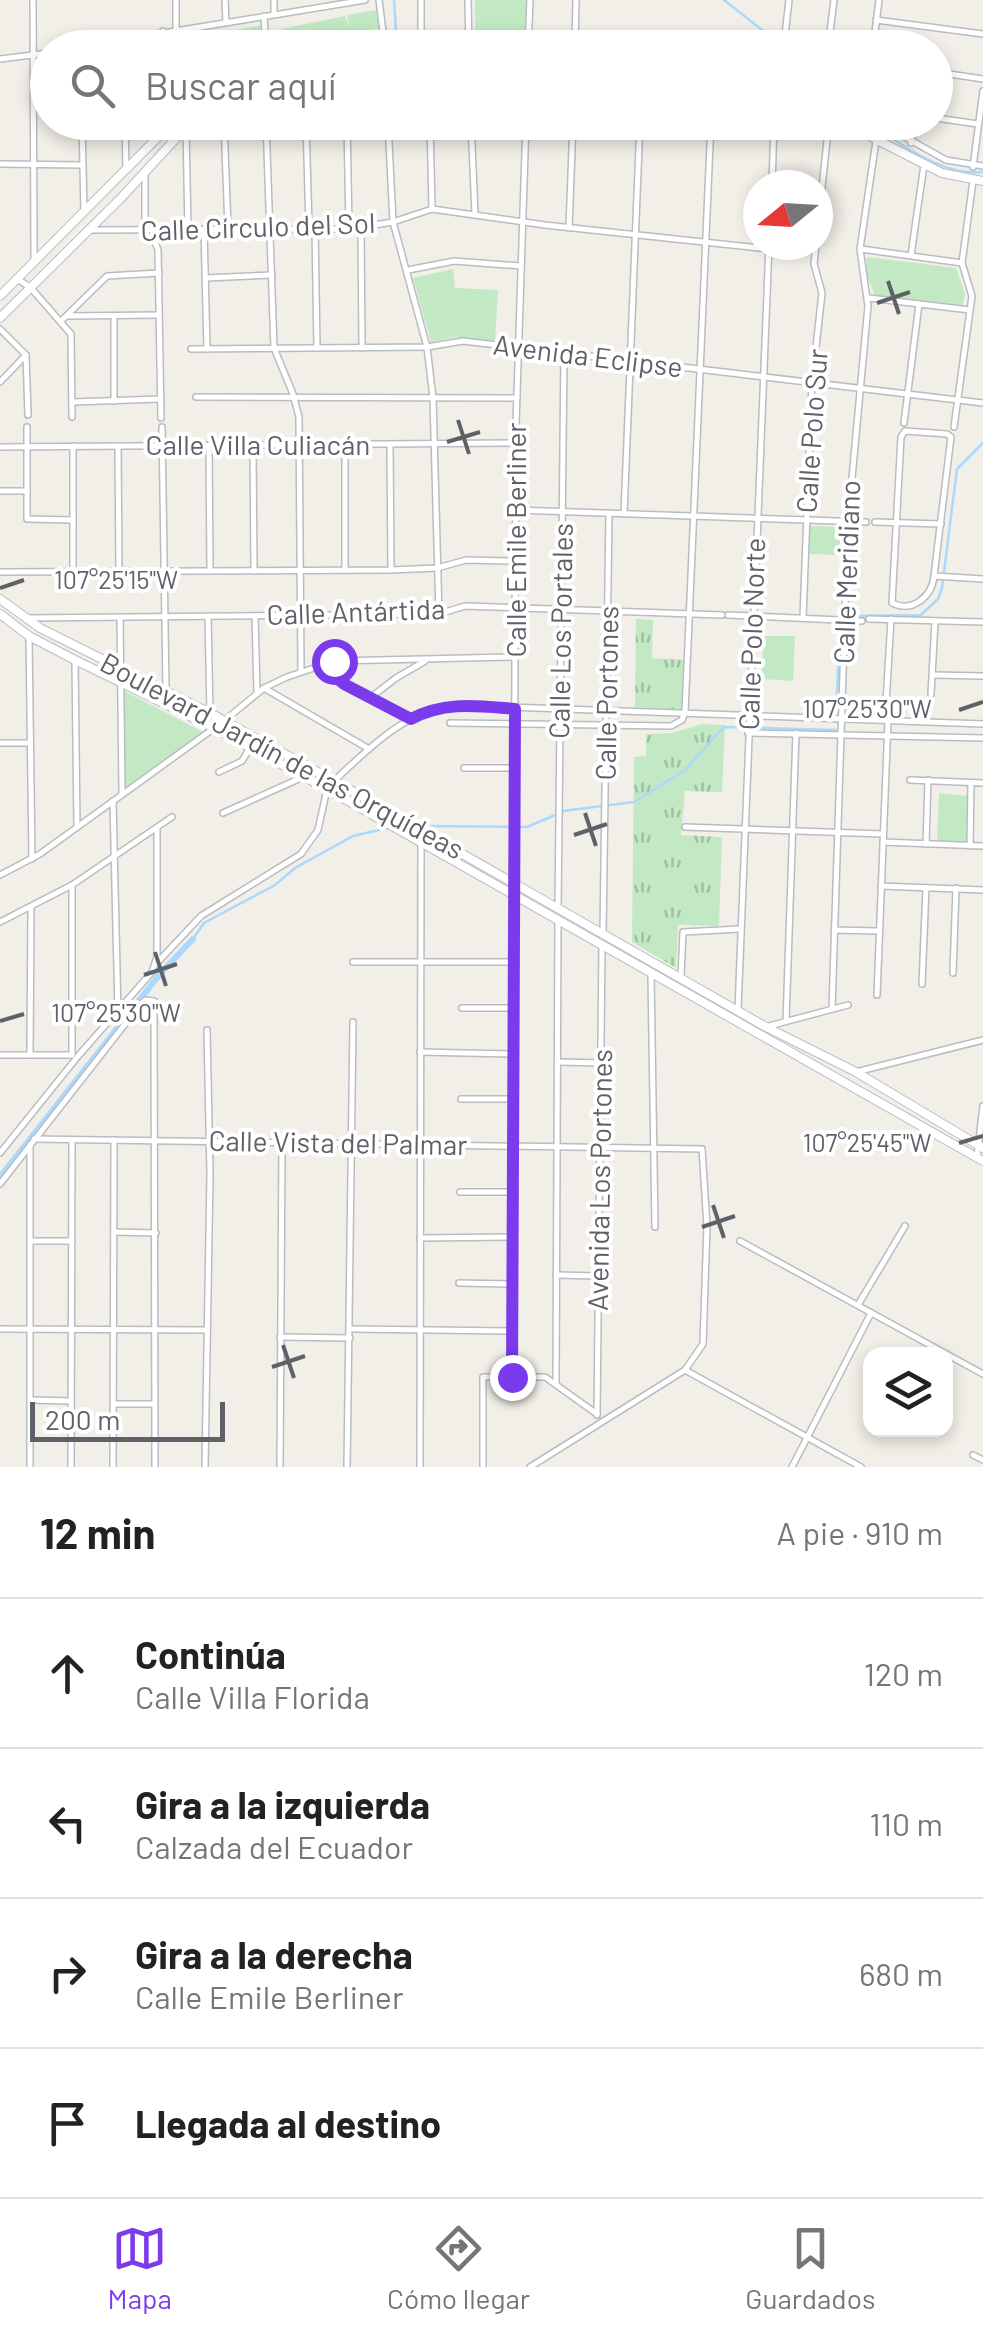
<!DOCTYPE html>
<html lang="es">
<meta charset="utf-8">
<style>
body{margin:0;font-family:Barlow,sans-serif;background:#f2f2f2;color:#222}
.controls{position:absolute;right:30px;bottom:30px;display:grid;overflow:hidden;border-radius:20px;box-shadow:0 5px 15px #0003}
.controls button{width:90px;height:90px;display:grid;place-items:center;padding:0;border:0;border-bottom:2px solid #e0e0e0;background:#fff;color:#222;font:50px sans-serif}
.compass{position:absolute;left:743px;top:170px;width:90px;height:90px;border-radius:50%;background:#fff;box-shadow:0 5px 15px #0003;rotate:252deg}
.scale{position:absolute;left:30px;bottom:25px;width:195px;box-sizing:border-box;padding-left:10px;border:5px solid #5e6268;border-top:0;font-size:28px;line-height:35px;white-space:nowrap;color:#5e6268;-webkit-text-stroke:8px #fff;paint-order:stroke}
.stop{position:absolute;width:30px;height:30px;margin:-22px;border:8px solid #7c3aed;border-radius:50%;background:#fff}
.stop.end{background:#7c3aed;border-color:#fff;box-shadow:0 2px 10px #0008}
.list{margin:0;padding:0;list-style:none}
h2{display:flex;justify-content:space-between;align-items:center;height:130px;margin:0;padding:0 40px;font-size:42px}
h2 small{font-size:32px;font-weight:400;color:#767676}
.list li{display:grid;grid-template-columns:65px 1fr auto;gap:30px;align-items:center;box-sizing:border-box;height:150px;padding:0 40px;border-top:2px solid #e0e0e0}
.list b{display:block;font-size:38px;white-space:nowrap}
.list p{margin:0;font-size:32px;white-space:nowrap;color:#767676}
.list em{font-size:32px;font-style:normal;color:#767676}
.icon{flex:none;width:55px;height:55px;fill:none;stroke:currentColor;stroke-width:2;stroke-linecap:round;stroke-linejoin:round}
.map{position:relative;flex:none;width:983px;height:1467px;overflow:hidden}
.search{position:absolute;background:#fff;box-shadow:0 5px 15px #0003;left:30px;right:30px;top:30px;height:110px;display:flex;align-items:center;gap:25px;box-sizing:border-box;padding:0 35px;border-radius:55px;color:#767676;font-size:38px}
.sheet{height:730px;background:#fff}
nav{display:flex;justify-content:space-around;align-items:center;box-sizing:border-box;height:140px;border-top:2px solid #e0e0e0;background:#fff;font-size:28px;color:#767676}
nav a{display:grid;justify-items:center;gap:5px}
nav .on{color:#7c3aed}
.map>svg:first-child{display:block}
.grass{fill:url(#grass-tufts)}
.park{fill:#c2e9c3}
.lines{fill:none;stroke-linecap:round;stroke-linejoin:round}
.stream{stroke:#a9d9ff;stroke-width:2.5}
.canal{stroke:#a9d9ff;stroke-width:6}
.street-casing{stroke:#b9bcc1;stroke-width:8}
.secondary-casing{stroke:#babdc3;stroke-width:10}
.street{stroke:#fff;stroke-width:5}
.secondary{stroke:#fff;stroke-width:8}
.route{stroke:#7c3aed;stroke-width:12}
.ticks{fill:none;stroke:#5e6268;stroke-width:4}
.labels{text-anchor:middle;stroke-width:8;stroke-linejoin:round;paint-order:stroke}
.street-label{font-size:28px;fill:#5e6268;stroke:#fff}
.ticks-label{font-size:25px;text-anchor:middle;fill:#5e6268;stroke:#fff;stroke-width:8;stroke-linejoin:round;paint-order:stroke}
</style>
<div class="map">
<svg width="983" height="1467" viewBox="0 0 983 1467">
<defs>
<pattern id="grass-tufts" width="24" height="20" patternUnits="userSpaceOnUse" patternTransform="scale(2.5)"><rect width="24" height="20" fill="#c2e9c3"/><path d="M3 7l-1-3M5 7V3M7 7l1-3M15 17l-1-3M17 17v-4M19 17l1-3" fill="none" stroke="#a1c0a2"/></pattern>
</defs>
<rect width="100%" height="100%" fill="#f1efe7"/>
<!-- grass -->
<g class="grass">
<polygon points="263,25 263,47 187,47 186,39"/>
<polygon points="636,619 653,620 652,658 685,660 682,710 635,707"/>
<polygon points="701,724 725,725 722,792 685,791 681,835 722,837 719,926 678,925 676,968 632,942 634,757 646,756 646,734 673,733"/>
</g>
<!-- park -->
<g class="park">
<polygon points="475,0 527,0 525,47 475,47"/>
<polygon points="378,10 381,28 349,33 352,48 285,47 281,29 345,16 349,28 347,15"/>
<polygon points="867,257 956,268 965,294 962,307 876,297 866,274"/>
<polygon points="453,269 455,288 498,290 495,341 457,337 431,342 413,278"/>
<polygon points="808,526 845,527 844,555 807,554"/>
<polygon points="763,636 795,636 793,681 762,679"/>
<polygon points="124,691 205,733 125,792"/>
<polygon points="939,793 968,796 966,842 937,842"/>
</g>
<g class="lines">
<!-- stream -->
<g class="stream">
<polyline points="394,0 397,46"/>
<polyline points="724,0 785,48"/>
<path d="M866,122C900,142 941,177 983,172"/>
<polyline points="0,312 24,289"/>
<polyline points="853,616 921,615 938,599 942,588 957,469 983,443"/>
<polyline points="836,715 840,627"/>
<polyline points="563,811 634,802 685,770 724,727 836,730"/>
<polyline points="421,826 527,827 555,815"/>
<polyline points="193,939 204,923 275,885 295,868 353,836 388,828"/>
</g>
<!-- canal -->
<polyline class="canal" points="0,1177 160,974 193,939"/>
<!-- street casing -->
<g class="street-casing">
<g id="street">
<polyline points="33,0 34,259"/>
<polyline points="176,0 176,29"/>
<polyline points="225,0 226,22"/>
<polyline points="274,0 274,14"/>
<polyline points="379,0 385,48"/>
<polyline points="468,0 469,48"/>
<polyline points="789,0 785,35 796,48"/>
<polyline points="264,16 266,48"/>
<polyline points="876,20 983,34"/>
<polyline points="163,31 163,48"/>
<polyline points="72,48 365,0"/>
<polyline points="421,48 421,0"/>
<polyline points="528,48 530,0"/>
<polyline points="575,48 576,0"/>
<polyline points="714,48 714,40"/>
<polyline points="828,48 834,0"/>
<polyline points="873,48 879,0"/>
<polyline points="0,59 48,53"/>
<polyline points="936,72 983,79"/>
<polyline points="936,118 978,124"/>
<polyline points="82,122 84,212"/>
<polyline points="125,122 126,169"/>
<polyline points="224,122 228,228"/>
<polyline points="266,122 274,348 293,394 299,417 301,671"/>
<polyline points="306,122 309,228"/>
<polyline points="347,122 349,229"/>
<polyline points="388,122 393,222 427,347 433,398 439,614"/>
<polyline points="430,122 432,209"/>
<polyline points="471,122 475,214"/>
<polyline points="878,122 946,160 983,166"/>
<polyline points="186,129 188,230"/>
<polyline points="911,143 915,122"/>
<polyline points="0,164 83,165"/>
<polyline points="973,167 983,91"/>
<polyline points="145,174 145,231"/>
<polyline points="772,185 774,122"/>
<polyline points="818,224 829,122"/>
<polyline points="315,228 317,348"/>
<polyline points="361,228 362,348"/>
<polyline points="569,228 573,122"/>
<polyline points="204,229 207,349"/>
<polyline points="91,230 349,229 393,222 432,209 545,225 769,249"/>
<polyline points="155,242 158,250 161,418"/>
<polyline points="861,249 962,263"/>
<polyline points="911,255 924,165"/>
<polyline points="408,270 454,261 521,266"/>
<polyline points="206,278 272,275"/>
<polyline points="17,279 30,287 71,334 72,417"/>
<polyline points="869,298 970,310"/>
<polyline points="67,316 159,315"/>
<polyline points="61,321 107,276 159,273"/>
<polyline points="0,329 26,355 28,415"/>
<polyline points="191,349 427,347 463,341 983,403"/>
<polyline points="0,382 26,355"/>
<polyline points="196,397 517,398"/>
<polyline points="114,401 114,316"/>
<polyline points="73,402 160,399"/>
<polyline points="904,423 919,304"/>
<polyline points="27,427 27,519 73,520"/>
<polyline points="162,427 166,689"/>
<polyline points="954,427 972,296 962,263 973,181"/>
<polyline points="390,444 391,570"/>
<polyline points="209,445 210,571"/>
<polyline points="253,445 254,571"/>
<polyline points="118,446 119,572"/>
<polyline points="0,447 516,443"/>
<polyline points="0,491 27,491"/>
<polyline points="516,510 866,522"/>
<polyline points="624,514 640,122"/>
<polyline points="875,522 941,524"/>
<polyline points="345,570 345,444"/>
<polyline points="73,571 73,446"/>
<polyline points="0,572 391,570 437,568 466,560 515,561"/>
<path d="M934,576L951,437L947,434L905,431L901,437L892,603C912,613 932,597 934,576L983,579"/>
<polyline points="728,615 862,621"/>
<polyline points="208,616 210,713"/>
<polyline points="255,616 257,693"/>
<polyline points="120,617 122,794"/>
<polyline points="27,618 439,614 465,606 722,615"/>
<polyline points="803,618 812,383 822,293 814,264 816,245"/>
<polyline points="869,619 983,622"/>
<polyline points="29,637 32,859"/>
<polyline points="75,660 77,827"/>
<polyline points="321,664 344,684 411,719"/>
<polyline points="933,675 983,676"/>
<polyline points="264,688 369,749"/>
<polyline points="931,694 935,621"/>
<polyline points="370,698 396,678 425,661"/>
<polyline points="886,703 891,619"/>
<polyline points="685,712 711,122"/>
<polyline points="450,723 671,726 682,720 685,712"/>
<polyline points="748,733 983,738"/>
<polyline points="0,743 30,743"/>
<polyline points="464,768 515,768"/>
<polyline points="219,772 242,761 250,748"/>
<polyline points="910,780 983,783"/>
<polyline points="113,801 118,1013"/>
<polyline points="223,813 303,777"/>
<polyline points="685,827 883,834"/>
<polyline points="883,842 983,846"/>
<polyline points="926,844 928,780"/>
<polyline points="970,846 971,784"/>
<polyline points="0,875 40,854 224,721 264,688 287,677 335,661 515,657"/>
<polyline points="514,884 516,424 526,122"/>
<polyline points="72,885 72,1055"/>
<polyline points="881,886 983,890"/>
<polyline points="558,909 564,353"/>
<polyline points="0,922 72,885 172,817"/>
<polyline points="834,930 879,931"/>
<polyline points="603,933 609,513"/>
<polyline points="353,962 514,962"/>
<path d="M156,964L201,916L301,854L318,830L327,789L334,781C368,749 406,710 455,705L983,724"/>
<polyline points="953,973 956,888"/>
<polyline points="651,975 655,1227"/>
<polyline points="681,976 683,932 740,929"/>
<polyline points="922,984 926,888"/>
<polyline points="877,995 888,721"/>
<polyline points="462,1008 514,1008"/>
<polyline points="738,1009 769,245"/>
<polyline points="832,1009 848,521 868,306 860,249 876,141"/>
<polyline points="786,1021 796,733"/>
<polyline points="769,1026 848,1005"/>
<polyline points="420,1052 514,1054"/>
<polyline points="0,1055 72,1055"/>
<polyline points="30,1055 31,907"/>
<polyline points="558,1062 601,1063"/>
<polyline points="856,1072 983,1040"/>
<polyline points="461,1099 513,1099"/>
<polyline points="34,1139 702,1149 707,1226 703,1344 685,1370 530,1467"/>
<polyline points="0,1153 79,1055 152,972 157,957 157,828"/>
<polyline points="977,1157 983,1106"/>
<polyline points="0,1184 140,1005 145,1000 154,1001 155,1467"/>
<polyline points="460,1192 512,1192"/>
<polyline points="114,1232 156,1233"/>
<polyline points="420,1238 512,1237"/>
<polyline points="31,1241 72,1241"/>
<polyline points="740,1241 983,1374"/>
<polyline points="556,1275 598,1276"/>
<polyline points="459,1283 513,1284"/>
<polyline points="858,1305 905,1226"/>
<polyline points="0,1329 207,1330"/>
<polyline points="351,1329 513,1331"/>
<polyline points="280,1337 350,1338"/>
<polyline points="685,1370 861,1467"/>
<polyline points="513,1377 514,895"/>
<polyline points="556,1384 558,920"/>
<polyline points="30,1400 71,1401"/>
<polyline points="114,1404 154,1404"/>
<polyline points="597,1415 602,946"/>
<polyline points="973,1455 983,1460"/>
<polyline points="30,1467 30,1145"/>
<polyline points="71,1467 72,1140"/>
<polyline points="113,1467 114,1140"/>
<polyline points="205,1467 210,1174 207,1030"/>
<polyline points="280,1467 282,1142"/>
<polyline points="347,1467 353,1022"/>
<polyline points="420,1467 421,842"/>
<polyline points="483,1467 483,1377 545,1377 597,1414"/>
<polyline points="792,1467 871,1313"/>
</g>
</g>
<!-- secondary casing -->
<g class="secondary-casing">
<g id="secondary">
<polyline points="842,122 942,173 983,181"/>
<polyline points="0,296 173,122"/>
<polyline points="0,318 122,197 191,122"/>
<polyline points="0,599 40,628 210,713 345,787 766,1027 856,1072 983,1148"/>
<polyline points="0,614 29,636 75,660 214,728 327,789 983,1161"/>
</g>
</g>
<!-- street -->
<use href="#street" class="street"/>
<!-- secondary -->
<use href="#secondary" class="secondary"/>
</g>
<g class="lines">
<!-- route -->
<path class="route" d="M334,661L320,664L344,684L411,719C445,701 477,706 515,709L512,1377"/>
</g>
<!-- ticks -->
<path class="ticks" d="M888,281L899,314M877,303L910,292M458,420L469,454M447,442L480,432M0,588L24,580M959,710L983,702M585,813L596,846M574,835L607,824M155,952L166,986M144,975L177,964M0,1021L24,1014M959,1143L983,1136M713,1205L724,1238M702,1227L735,1216M283,1345L294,1378M272,1367L305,1356"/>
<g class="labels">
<!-- street labels -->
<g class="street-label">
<text transform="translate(258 227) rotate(-2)" y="10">Calle Círculo del Sol</text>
<text transform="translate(588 356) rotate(7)" y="10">Avenida Eclipse</text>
<text transform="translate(812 431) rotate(-86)" y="10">Calle Polo Sur</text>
<text x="258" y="455">Calle Villa Culiacán</text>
<text transform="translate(516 540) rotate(-90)" y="10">Calle Emile Berliner</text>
<text transform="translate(847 572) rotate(-88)" y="10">Calle Meridiano</text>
<text transform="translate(356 612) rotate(-2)" y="10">Calle Antártida</text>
<text transform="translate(561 631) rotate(-89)" y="10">Calle Los Portales</text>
<text transform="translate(752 634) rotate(-88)" y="10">Calle Polo Norte</text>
<text transform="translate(607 693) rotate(-89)" y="10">Calle Portones</text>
<text transform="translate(282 756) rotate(28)" y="10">Boulevard Jardín de las Orquídeas</text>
<text transform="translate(338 1143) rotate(1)" y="10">Calle Vista del Palmar</text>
<text transform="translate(600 1180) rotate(-89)" y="10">Avenida Los Portones</text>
</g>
</g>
<g class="ticks-label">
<text x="116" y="589">107°25'15"W</text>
<text x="867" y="718">107°25'30"W</text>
<text x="116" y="1022">107°25'30"W</text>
<text x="867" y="1152">107°25'45"W</text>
</g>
</svg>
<div class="controls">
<button><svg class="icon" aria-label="layers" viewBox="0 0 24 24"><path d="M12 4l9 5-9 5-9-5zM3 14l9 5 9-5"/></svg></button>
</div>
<svg class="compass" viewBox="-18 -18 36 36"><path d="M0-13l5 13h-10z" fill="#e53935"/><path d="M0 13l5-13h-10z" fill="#767676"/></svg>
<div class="scale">200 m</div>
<div class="stop" style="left:334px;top:661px"></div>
<div class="stop end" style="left:512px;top:1377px"></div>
<div class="search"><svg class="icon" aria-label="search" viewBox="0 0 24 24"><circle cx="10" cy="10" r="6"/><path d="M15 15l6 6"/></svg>Buscar aquí</div>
</div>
<section class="sheet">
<h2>12 min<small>A pie · 910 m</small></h2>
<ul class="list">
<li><svg class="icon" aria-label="ahead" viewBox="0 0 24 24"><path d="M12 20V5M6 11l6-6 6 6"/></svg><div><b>Continúa</b><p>Calle Villa Florida</p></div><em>120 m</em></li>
<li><svg class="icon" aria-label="left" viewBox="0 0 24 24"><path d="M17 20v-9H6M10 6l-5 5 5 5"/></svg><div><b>Gira a la izquierda</b><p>Calzada del Ecuador</p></div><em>110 m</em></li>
<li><svg class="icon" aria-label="right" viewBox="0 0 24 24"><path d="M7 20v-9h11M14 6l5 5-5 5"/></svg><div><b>Gira a la derecha</b><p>Calle Emile Berliner</p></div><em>680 m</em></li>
<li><svg class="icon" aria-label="arrive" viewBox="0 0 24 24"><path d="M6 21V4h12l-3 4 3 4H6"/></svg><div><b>Llegada al destino</b></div></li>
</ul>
</section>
<nav>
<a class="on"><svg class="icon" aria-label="map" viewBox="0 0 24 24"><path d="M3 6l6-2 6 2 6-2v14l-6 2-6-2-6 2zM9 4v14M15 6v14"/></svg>Mapa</a>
<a><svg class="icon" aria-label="directions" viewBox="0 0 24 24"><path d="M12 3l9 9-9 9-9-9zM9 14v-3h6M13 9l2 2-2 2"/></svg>Cómo llegar</a>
<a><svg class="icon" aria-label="saved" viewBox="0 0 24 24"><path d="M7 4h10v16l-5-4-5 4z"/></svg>Guardados</a>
</nav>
